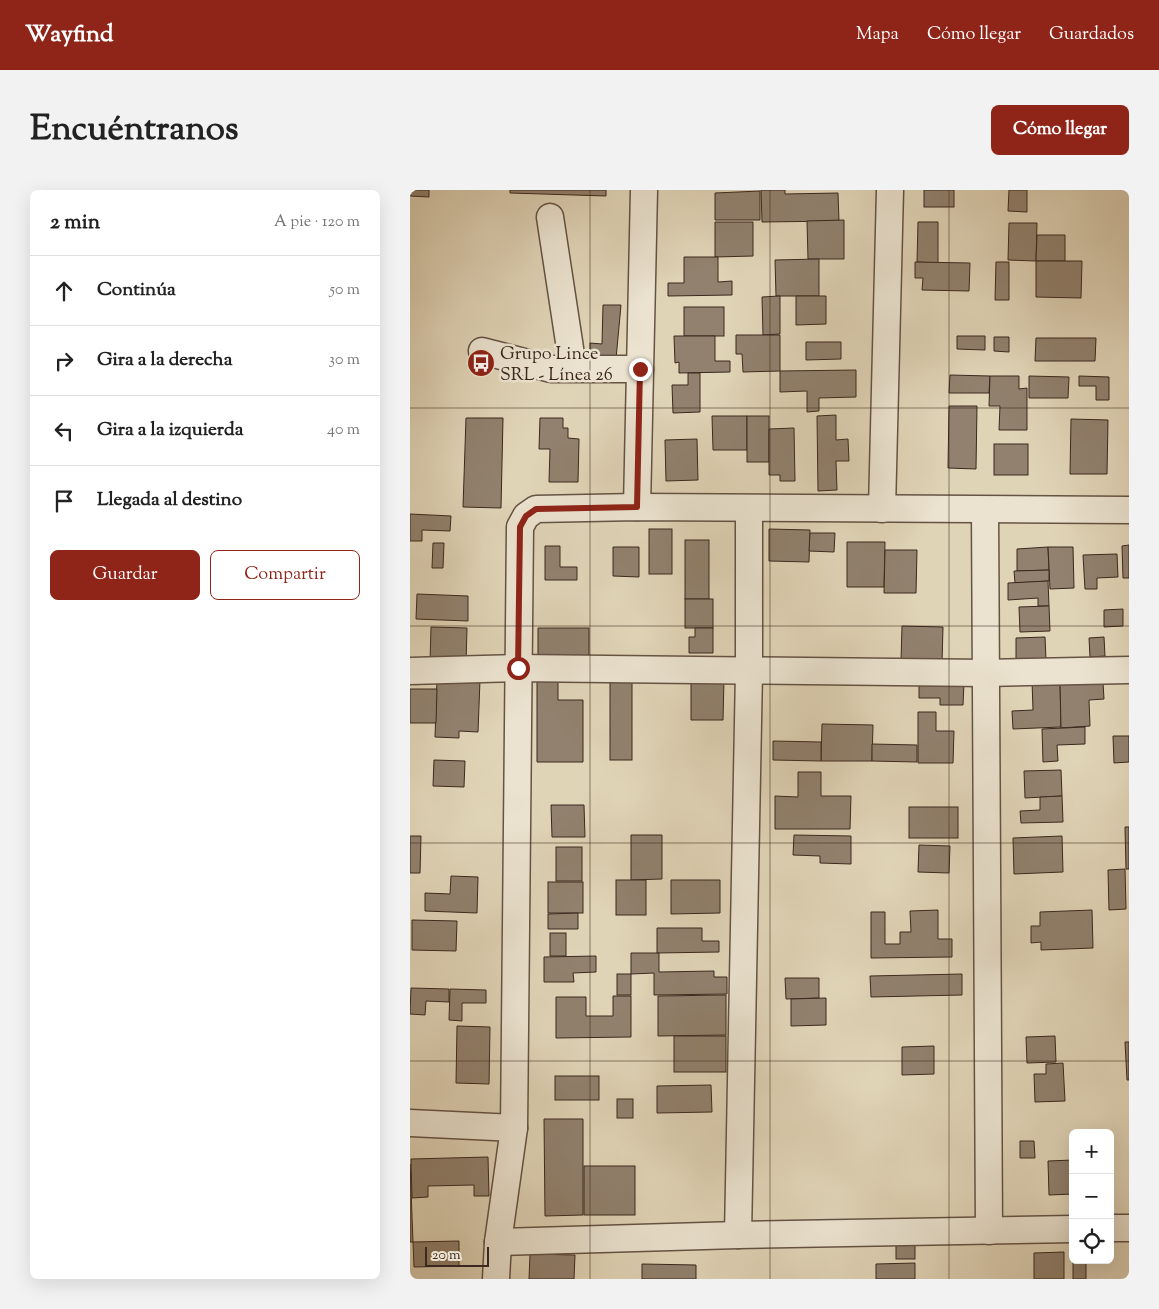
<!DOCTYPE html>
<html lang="es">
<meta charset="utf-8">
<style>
body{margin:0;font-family:"Sorts Mill Goudy",serif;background:#f2f2f2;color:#222}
.controls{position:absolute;right:15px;bottom:15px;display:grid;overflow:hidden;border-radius:8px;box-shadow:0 5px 20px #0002}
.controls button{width:45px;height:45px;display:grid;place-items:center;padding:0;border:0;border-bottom:1px solid #e0e0e0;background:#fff;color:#222;font:25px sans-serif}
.scale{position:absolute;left:15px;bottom:12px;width:64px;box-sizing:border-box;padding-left:5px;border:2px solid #3c281e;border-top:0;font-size:14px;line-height:18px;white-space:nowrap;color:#3c281e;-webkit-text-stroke:4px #ebe3d0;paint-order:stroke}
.stop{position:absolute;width:15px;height:15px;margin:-11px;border:4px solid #8f2418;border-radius:50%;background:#fff}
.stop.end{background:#8f2418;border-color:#fff;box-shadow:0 1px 5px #0008}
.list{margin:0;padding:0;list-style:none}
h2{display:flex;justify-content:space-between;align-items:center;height:65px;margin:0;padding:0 20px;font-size:21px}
h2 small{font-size:16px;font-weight:400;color:#767676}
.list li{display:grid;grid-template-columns:32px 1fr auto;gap:15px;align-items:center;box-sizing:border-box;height:70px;padding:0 20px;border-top:1px solid #e0e0e0}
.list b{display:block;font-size:19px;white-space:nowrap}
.list em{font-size:16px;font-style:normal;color:#767676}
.actions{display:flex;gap:10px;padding:15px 20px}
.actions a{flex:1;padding:11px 0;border:1px solid #8f2418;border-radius:8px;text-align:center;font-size:18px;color:#8f2418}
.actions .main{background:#8f2418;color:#fff}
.icon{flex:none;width:28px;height:28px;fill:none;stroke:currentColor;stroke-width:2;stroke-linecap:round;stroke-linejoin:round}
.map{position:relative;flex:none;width:719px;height:1089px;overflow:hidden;border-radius:8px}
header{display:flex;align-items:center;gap:30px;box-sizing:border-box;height:70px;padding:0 25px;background:#8f2418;color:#fff}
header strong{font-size:24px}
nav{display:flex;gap:28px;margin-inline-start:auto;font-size:18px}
.intro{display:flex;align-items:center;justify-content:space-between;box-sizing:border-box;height:120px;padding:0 30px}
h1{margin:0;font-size:35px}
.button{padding:12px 22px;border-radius:8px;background:#8f2418;color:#fff;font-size:18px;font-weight:700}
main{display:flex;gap:30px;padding:0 30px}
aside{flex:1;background:#fff;border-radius:8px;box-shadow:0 5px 20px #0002}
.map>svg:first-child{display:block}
.building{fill:#91816e;stroke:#3c281e}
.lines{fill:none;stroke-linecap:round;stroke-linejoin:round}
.minor-casing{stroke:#655344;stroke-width:29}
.minor{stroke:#ebe3d0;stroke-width:26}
.route{stroke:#8f2418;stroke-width:6}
.grid{fill:none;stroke:#3c281e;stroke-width:1;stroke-opacity:0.55}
.labels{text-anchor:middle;stroke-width:5;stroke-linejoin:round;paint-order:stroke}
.poi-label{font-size:18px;fill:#3c281e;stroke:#ebe3d0;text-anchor:start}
</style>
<header>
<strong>Wayfind</strong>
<nav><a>Mapa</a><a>Cómo llegar</a><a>Guardados</a></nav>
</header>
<div class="intro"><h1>Encuéntranos</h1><a class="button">Cómo llegar</a></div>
<main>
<aside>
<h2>2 min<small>A pie · 120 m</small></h2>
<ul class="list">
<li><svg class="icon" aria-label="ahead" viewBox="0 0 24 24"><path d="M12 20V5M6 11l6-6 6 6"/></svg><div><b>Continúa</b></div><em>50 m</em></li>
<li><svg class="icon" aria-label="right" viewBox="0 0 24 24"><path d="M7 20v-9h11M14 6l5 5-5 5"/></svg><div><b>Gira a la derecha</b></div><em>30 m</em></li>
<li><svg class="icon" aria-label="left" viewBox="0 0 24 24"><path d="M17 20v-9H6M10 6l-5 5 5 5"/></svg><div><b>Gira a la izquierda</b></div><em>40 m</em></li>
<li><svg class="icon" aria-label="arrive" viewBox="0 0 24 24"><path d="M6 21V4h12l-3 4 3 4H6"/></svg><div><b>Llegada al destino</b></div></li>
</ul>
<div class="actions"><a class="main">Guardar</a><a>Compartir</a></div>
</aside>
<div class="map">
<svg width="719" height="1089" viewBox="0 0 719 1089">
<rect width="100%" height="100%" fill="#e0d4b7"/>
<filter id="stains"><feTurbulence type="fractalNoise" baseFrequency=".004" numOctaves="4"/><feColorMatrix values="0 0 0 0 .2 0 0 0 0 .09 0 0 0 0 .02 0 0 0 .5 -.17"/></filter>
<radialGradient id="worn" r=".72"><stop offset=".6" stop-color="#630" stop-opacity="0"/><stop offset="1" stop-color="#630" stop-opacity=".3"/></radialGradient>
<!-- building -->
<g class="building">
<polygon points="0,0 19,0 19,7 0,6"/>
<polygon points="100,0 196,0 196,6 100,3"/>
<polygon points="351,0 375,0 375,4 428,3 429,31 352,32"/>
<rect x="514" y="0" width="30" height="17"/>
<polygon points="599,0 617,0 617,22 598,21"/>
<polygon points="350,1 350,30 305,30 305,3"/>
<polygon points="434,30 434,69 398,69 397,31"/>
<polygon points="305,32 343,32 343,66 305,67"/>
<polygon points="508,32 528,32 528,73 507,72"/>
<polygon points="599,33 627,33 626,71 598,70"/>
<polygon points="627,45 655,45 655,71 626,71"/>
<polygon points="274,67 308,67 308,92 322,91 322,105 258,106 258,93 274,93"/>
<polygon points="409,69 409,106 366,106 365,70"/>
<polygon points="626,71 672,71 671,108 626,107"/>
<polygon points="505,72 560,73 559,101 512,100 513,88 505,88"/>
<polygon points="586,72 599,72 599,110 585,110"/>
<polygon points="370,106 370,144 353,145 352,107"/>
<polygon points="386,106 416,106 416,134 386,135"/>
<polygon points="193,115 211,115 206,169 180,171 180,153 192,154"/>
<rect x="274" y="117" width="40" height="29"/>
<polygon points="326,145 370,145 370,181 333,182 332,164 326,164"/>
<polygon points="264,146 305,146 305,171 320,171 320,182 269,183 269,172 265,173"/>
<polygon points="547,146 575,146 575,160 547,159"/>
<polygon points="584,147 599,147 599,162 584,161"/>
<polygon points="626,148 686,148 685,171 625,171"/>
<polygon points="396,152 431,152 431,169 396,170"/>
<polygon points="446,180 446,207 409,208 409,221 397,222 397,201 370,202 370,181"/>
<polygon points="278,183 290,183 290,222 263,223 262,195 278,195"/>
<polygon points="540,185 580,186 579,203 539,203"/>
<polygon points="580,186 609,186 609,199 617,198 617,240 589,240 590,216 579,216"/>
<polygon points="619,186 659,187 658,208 619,208"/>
<polygon points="669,186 699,187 699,210 686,210 686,196 669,196"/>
<polygon points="539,216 567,216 566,279 538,278"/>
<polygon points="426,225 426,250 438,249 439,271 426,271 427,300 408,301 407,226"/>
<polygon points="302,226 337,226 337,260 303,260"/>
<rect x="337" y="226" width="22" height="46"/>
<polygon points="56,228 93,228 91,318 53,317"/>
<polygon points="130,228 153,228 153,238 158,238 158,248 169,249 168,292 139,292 140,259 129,259"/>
<polygon points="661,229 698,230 697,284 660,284"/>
<polygon points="384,238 385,291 370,291 370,285 359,285 359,239"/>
<polygon points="287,249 288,290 256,291 255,250"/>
<rect x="584" y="254" width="34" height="31"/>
<polygon points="0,324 41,326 40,341 12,340 12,351 0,351"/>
<rect x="239" y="339" width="23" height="45"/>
<polygon points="359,339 400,340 399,372 359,371"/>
<polygon points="400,343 425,343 424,362 399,361"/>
<rect x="275" y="350" width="24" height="59"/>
<polygon points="437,352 475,352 474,397 437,397"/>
<polygon points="23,353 34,353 33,378 22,378"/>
<polygon points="719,355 719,388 713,388 712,356"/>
<polygon points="135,356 150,356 150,377 167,377 167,390 135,390"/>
<polygon points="203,357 229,357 229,387 203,386"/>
<polygon points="638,357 639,380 607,381 607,359"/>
<polygon points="638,357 663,357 664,398 640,399"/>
<polygon points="475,360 507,360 506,403 474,403"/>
<polygon points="707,364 708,387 687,388 687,399 675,399 673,365"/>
<polygon points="639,380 639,391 605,393 604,381"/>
<polygon points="638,391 639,416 628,416 628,408 598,410 598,393"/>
<polygon points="7,404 58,406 58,431 6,429"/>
<rect x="275" y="409" width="28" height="29"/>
<polygon points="639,416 640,441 610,442 609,417"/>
<polygon points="713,419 713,436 694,437 694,420"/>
<polygon points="492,436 533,437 532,472 491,471"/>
<polygon points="21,437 57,438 56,473 20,472"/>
<polygon points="128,438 179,438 179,469 128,470"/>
<polygon points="285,438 303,438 303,463 279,463 279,447 285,447"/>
<polygon points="635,447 636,470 606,471 606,448"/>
<polygon points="694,447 695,466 680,467 679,448"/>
<polygon points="127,486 148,486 148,510 173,510 173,572 127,572"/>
<polygon points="281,488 314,488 313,530 281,530"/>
<polygon points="27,489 70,490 68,542 49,541 49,548 25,547"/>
<rect x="200" y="489" width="22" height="81"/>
<polygon points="650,490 651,537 603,539 602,521 623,520 622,491"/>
<polygon points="509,492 554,492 553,515 530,515 530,508 509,508"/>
<polygon points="693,493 694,509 679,510 680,536 651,538 650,494"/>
<polygon points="0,499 27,499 26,533 0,533"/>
<polygon points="508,522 526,522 526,541 544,541 543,573 508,573"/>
<polygon points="412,534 463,535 462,571 411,571"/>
<polygon points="675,537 675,554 647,555 648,571 633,572 632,539"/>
<polygon points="703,546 719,546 719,572 704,573"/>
<polygon points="363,551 411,552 411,571 363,570"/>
<polygon points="462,554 507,555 507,572 462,571"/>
<polygon points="24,570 55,571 54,597 23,596"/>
<polygon points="651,580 652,606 615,608 614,581"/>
<polygon points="388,582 411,582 411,606 441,606 440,639 365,639 365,606 388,607"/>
<polygon points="652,606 653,632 611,633 610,621 630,620 630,607"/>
<polygon points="141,615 174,615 175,647 142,647"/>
<rect x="499" y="617" width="49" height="31"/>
<polygon points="715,637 719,637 719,679 716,679"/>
<polygon points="221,645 252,645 252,689 221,690"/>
<polygon points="384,645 441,646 441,674 410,673 410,666 383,665"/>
<polygon points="0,646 11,646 10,683 0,683"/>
<polygon points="652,646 653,682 604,684 603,648"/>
<polygon points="509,655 540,656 539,683 508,682"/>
<rect x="146" y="657" width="26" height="34"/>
<polygon points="715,679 716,719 699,720 698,680"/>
<polygon points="41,686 68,687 67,723 15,721 15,703 40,704"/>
<rect x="206" y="690" width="30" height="35"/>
<polygon points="261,690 310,690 310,723 261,724"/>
<rect x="138" y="692" width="35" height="31"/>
<polygon points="528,720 528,749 542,749 542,767 461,768 461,722 475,722 475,754 490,754 490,742 501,742 500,721"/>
<polygon points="682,720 683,758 631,760 631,752 621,753 621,736 630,736 630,722"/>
<polygon points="168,723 168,739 138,739 138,724"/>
<polygon points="2,730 47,731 46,761 2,760"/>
<polygon points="247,738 292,738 292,751 309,751 309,762 247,763"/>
<rect x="140" y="743" width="16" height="23"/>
<polygon points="221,763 249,763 249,782 304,781 304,787 317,787 317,804 244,805 244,783 221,784"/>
<polygon points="186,766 186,782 163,783 164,792 134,792 134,767"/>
<rect x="207" y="784" width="14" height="21"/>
<polygon points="552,784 552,805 461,807 460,786"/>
<polygon points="375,788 409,788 409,808 376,809"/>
<polygon points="1,798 39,799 39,812 16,811 15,825 0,824"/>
<polygon points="40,799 76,800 76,813 52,813 52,831 39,830"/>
<polygon points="316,805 316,845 248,846 248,806"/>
<polygon points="203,806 221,806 221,847 146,848 146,807 176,807 176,826 203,826"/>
<polygon points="416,808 416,835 381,836 381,809"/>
<polygon points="47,836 80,837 79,894 46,893"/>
<rect x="264" y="846" width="52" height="36"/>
<polygon points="645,846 646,872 617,873 616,847"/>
<polygon points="715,852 719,852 719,890 717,890"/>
<polygon points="524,856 524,884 492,885 492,857"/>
<polygon points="653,873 655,911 625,912 624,884 636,884 636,874"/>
<rect x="145" y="886" width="44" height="24"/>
<polygon points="301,895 302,922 247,923 247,896"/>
<rect x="207" y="909" width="16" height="19"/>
<polygon points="134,929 173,929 173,1025 135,1026"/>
<polygon points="610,951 624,951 625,968 610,968"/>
<polygon points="78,967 79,1006 64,1006 64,995 18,996 18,1007 2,1008 1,969"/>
<polygon points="663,970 663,1004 639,1005 638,971"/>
<polygon points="0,974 3,1052 0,1052"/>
<rect x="174" y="976" width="51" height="49"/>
<rect x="486" y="1047" width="19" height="22"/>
<polygon points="49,1051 49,1076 4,1077 3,1052"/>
<polygon points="654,1062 654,1089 624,1089 624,1063"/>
<polygon points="120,1064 165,1065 164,1089 119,1089"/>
<rect x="663" y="1071" width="13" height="18"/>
<polygon points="505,1073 505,1089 466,1089 466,1074"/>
<polygon points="232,1074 286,1075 286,1089 232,1089"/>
</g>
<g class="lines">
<!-- minor casing -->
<g class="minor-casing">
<g id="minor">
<polyline points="140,27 163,178"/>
<polyline points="72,161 141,179 230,179"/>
<polyline points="227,317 234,0"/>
<polyline points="472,319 480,0"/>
<polyline points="575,320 579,1041"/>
<polyline points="0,481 107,478 575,483 719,480"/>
<polyline points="0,933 104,938"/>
<polyline points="700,1038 719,1038"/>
<polyline points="328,1045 339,481 339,319"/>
<polyline points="88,1052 328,1045 663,1039"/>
<polyline points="86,1089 88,1052 104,938 110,337 116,326 126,319 227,317 719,320"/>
</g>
</g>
<!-- minor -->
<use href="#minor" class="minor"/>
</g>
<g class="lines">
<!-- route -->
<polyline class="route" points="108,478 110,337 116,326 126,319 227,317 230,179"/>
</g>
<!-- grid -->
<path class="grid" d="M180,0V1089M360,0V1089M539,0V1089M0,218H719M0,436H719M0,653H719M0,871H719"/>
<!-- icons -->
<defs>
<g id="bus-disc" transform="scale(1.4375)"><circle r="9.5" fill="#8f2418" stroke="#ebe3d0"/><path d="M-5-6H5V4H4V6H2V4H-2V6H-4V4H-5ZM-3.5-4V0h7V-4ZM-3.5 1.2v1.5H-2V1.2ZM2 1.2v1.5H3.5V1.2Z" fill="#fff"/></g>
</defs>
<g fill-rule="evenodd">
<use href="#bus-disc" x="71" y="173"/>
</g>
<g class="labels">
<!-- poi labels -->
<g class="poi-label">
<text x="90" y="169">Grupo Lince<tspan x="90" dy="21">SRL - Línea 26</tspan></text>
</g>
</g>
<rect width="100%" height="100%" filter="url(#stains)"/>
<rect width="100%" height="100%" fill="url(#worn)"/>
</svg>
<div class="controls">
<button>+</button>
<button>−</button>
<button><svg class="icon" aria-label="locate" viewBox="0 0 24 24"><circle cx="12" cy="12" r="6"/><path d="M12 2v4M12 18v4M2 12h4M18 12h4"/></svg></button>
</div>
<div class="scale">20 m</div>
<div class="stop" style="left:108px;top:478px"></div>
<div class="stop end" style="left:230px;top:179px"></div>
</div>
</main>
